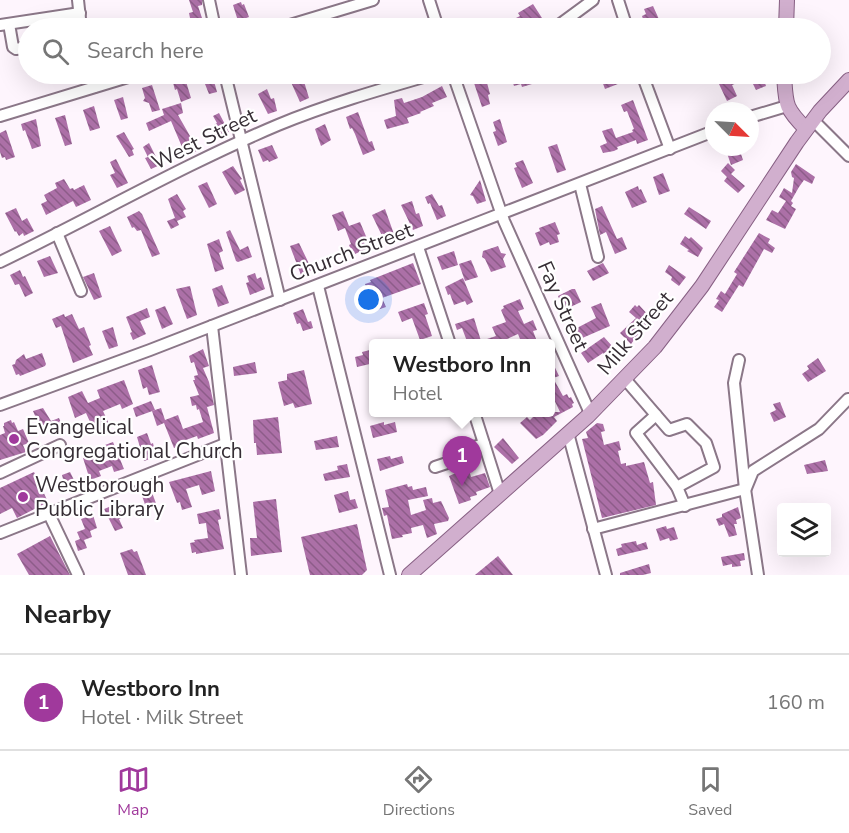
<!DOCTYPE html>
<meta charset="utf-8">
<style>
body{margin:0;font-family:"Nunito Sans",sans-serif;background:#f2f2f2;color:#222}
.controls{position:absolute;right:18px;bottom:18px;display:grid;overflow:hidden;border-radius:6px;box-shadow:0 6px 24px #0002}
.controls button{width:54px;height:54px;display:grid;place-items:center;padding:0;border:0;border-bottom:2px solid #e0e0e0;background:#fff;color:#222;font:30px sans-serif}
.compass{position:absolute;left:705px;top:102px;width:54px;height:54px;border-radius:50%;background:#fff;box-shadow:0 6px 24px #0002;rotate:114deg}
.you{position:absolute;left:369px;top:300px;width:21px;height:21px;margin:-15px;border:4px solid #fff;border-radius:50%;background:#1a73e8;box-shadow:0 0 0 9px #1a73e833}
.badge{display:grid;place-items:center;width:39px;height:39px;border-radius:50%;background:#a0399c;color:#fff;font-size:20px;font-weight:700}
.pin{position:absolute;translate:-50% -50px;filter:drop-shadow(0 2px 3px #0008)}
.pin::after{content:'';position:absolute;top:32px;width:21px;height:18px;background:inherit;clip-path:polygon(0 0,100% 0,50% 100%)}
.popup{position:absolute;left:369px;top:339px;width:186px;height:78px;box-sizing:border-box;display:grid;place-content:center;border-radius:6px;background:#fff;filter:drop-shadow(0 2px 4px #0005);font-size:20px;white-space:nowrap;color:#767676}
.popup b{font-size:22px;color:#222}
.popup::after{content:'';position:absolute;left:50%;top:100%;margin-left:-12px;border:12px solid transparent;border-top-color:#fff}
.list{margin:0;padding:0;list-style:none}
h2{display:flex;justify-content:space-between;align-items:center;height:78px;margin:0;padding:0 24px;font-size:26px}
h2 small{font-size:20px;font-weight:400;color:#767676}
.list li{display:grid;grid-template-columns:39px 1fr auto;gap:18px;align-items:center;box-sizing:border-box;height:96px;padding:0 24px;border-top:2px solid #e0e0e0}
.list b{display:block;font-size:22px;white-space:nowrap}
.list p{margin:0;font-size:20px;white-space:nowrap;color:#767676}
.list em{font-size:20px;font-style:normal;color:#767676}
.icon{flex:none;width:33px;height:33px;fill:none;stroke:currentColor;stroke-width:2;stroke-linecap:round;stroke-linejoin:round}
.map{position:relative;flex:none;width:849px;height:575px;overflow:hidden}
.search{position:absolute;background:#fff;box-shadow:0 6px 24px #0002;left:18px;right:18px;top:18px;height:66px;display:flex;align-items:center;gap:15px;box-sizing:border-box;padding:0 21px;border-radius:33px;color:#767676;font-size:22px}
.sheet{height:174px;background:#fff}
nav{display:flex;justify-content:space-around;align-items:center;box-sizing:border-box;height:84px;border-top:2px solid #e0e0e0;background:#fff;font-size:16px;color:#767676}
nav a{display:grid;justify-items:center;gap:3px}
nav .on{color:#a0399c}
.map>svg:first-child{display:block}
.building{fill:url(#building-back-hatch)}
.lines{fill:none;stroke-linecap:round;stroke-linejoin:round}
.minor-casing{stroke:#8b7788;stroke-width:14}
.major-casing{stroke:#875f83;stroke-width:16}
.minor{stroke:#fff;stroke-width:10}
.major{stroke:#d1afce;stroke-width:14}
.poi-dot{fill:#a0399c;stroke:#fff;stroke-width:2}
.labels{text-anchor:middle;stroke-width:4.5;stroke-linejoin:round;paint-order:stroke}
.street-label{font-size:21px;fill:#362e35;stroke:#fff}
.poi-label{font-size:21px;fill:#362e35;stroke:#fff;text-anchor:start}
</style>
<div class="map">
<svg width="849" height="575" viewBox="0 0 849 575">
<defs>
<pattern id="building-back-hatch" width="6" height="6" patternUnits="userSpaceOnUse" patternTransform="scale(1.5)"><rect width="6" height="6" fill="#ac70a7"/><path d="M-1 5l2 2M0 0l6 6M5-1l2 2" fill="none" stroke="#8d5c89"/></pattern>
</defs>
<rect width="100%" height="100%" fill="#fef5fd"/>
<!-- building -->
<g class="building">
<polygon points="189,0 202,0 202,5 198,6 205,27 192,28 189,13 193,12"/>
<polygon points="241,2 242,5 244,4 249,17 238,21 233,5"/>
<polygon points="533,4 542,18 521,27 516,18 520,16 518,13"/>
<polygon points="653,6 662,26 661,28 646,28 642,16 646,14 644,9"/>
<polygon points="201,74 212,74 217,92 209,94"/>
<polygon points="510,74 528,74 532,84 522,87 521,84 514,86"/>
<polygon points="610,74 620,74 623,82 605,89 602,81 611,77"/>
<polygon points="739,74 762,74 766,86 756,90 750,78 732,85 737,96 727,101 719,84 740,75"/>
<polygon points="184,75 191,98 181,102 177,89 175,90 172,79"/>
<polygon points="302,75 309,98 300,102 290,80"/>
<polygon points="486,79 490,94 488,95 490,104 482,107 474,83"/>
<polygon points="152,85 160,110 152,112 149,103 143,101 145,98 142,88"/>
<polygon points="442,86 447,97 432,103 434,106 420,112 421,113 407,118 409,123 387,129 384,120 396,116 394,100 402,98 404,103 422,97"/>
<polygon points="267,89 271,99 274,98 277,111 268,114 258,94"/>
<polygon points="123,97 128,118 121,120 114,100"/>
<polygon points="633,100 648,140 637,144 636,140 617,147 618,149 614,151 603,153 600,146 607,143 602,131 612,128 616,138 633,132 632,130 634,129 627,111 624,112 621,105"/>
<polygon points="181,103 183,113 178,115 198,150 190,155 188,152 185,154 171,121 149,131 146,123 164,115 162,109"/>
<polygon points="94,106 100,128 90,131 83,110"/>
<polygon points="358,112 369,142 372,141 375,150 363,155 355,134 352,128 350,129 346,117"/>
<polygon points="219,113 229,132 220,137 214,125 217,123 213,116"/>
<polygon points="65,115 72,144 65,146 55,118"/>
<polygon points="36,119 41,146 32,149 25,130 23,131 21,124"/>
<polygon points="500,119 507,142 498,146 493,132 496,131 493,122"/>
<polygon points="325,124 331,140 321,146 315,129"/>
<polygon points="6,130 15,157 6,160 5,157 2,158 0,152 0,133"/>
<polygon points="124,132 134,149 132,150 134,155 129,157 116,136"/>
<polygon points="149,143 160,165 151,169 145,158 148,157 143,147"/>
<polygon points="557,144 566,170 557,173 548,147"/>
<polygon points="272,145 278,158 269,162 268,160 263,162 258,150"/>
<polygon points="725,147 735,147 737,152 740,151 743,160 731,165"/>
<polygon points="116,159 128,183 117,188 110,175 115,173 110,162"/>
<polygon points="523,160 533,183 522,188 514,168 517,167 515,163"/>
<polygon points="728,163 735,170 731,174 745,186 738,193 724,181 727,177 721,171"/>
<polygon points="796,164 815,177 812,184 804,180 799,187 791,201 793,203 791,206 796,209 785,229 766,220 772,210 778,213 786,201 779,197 784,188 792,193 794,178 792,177 791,172"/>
<polygon points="233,166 242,179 240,180 245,190 235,195 222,172"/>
<polygon points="663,173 670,191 659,195 653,177"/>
<polygon points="64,179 70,189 73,188 74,190 84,185 91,200 76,207 73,201 46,215 41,204 47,201 44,195 57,188 55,183"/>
<polygon points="480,180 486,201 477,204 473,196 470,195"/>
<polygon points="207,182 217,204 209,208 198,186"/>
<polygon points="638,186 639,190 641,189 647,202 632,208 625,192"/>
<polygon points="177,194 186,209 183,211 186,217 177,221 179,225 171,229 167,221 175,218 168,199"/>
<polygon points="432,194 439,206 442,205 446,216 437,220 430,203 428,204 425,197"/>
<polygon points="412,201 416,214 419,213 423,226 413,230 401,205"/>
<polygon points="602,206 617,239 622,237 627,249 615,254 606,232 600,235 595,209"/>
<polygon points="689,207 711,221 706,229 684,214"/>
<polygon points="16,208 22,221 27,218 34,231 24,236 23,233 19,236 16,231 15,232 5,213"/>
<polygon points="385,209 395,237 385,242 372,215"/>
<polygon points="139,211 142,214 160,254 152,257 141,230 137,231 134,227 132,228 127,217"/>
<polygon points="343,211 349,226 360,222 368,241 364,242 366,249 355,254 354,251 352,252 349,245 351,244 345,228 338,231 332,215"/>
<polygon points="555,222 560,234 557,235 559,242 550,245 549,242 540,246 535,233 540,231 539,228"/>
<polygon points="110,226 122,251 112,256 99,231"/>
<polygon points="230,230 240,250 248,246 252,257 238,262 236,261 226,232"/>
<polygon points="759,233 770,239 768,243 775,248 772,253 764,249 743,287 739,285 722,312 714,307 719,300 716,299 721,291 725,294 737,274 734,272"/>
<polygon points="685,236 689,239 691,237 703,248 698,257 687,251 689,250 680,244"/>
<polygon points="219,239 223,251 219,253 224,269 215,272 207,244"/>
<polygon points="299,243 312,270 301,275 290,246"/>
<polygon points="498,246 501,253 506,254 503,259 506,267 491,272 485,259 482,257 483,251"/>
<polygon points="454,251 458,265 442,270 437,257"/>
<polygon points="50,256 58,273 44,277 37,261"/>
<polygon points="471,260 478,277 465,281 459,264"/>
<polygon points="413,263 421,284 382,298 386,307 377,310 376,308 374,309 365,284 371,282 370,280"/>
<polygon points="603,263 609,273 593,281 587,271"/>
<polygon points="669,265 686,277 679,286 671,280 672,277 665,272"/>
<polygon points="20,270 23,277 25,276 33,293 25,297 19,284 15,285 10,275"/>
<polygon points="94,273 102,297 94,300 83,277"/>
<polygon points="255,273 257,279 261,277 265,289 250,295 246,283 249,282 247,276"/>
<polygon points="463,278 473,302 467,305 465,301 454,305 450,294 448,295 445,287"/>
<polygon points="222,285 229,303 218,307 212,289"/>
<polygon points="190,286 197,315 187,319 176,289"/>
<polygon points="572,289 575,289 581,302 564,310 558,296"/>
<polygon points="520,299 524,309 518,311 524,324 533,320 537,330 533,331 538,344 522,344 518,334 496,344 468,344 462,328 457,330 455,324 474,318 481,341 496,336 492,327 506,322 501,310 504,308 503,306"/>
<polygon points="424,303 428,314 425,315 432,336 420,340 412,318 402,322 398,312"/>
<polygon points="601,303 610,326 580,339 575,329 596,318 591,307"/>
<polygon points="635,305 637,307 639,305 651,318 631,344 620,333 636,318 629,312"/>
<polygon points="165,306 173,324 162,329 155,310"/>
<polygon points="147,308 150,317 140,321 146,334 133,340 130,333 132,332 126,317"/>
<polygon points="303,309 308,322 311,321 313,328 303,331 300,323 297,324 293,313"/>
<polygon points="64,314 65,317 72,314 79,329 84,327 91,345 89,346 93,355 73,363 61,326 56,328 52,319"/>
<polygon points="113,327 118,346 109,349 102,331"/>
<polygon points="604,337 621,356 612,364 603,353 588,363 581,353"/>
<polygon points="203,349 209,366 203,368 209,382 214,405 207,407 214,433 198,439 197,436 183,441 184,444 174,448 164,423 157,426 152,411 161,408 165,420 178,415 183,429 203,422 199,409 197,410 196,405 192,406 190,397 199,395 193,380 195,380 194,376 198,375 194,362 191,363 189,356"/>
<polygon points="374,349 374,363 357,367 355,357 363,355 362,352"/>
<polygon points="42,353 46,364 45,366 20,376 19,374 16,375 12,365 15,364 16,360 24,354 26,359"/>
<polygon points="550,357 559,376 553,378 563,396 567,394 569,398 571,397 574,403 572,404 573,407 554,417 557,421 543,435 536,439 520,423 527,417 530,420 538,412 560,412 550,391"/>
<polygon points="818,358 826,371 808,382 802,374 809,369 807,366"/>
<polygon points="255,362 257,373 234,376 233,367"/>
<polygon points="152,365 160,392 149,395 147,387 143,389 138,370"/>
<polygon points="304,370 312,404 295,408 293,403 284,406 278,382 287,380 287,374"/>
<polygon points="124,380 133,404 122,409 120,404 103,411 110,426 95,433 86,413 75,418 68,397 82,391 88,403 100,398 97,390"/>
<polygon points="151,401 155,410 136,417 133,408"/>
<polygon points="780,402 786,417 774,422 770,413 776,410 773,404"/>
<polygon points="43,408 51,421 59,418 63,428 53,432 51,427 41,430 33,411"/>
<polygon points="278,417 282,453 257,455 256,443 254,443 253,420"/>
<polygon points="11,420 12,423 14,422 18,431 23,429 29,443 23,445 26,452 0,460 0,435 5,433 3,426 4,426 4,423"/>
<polygon points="384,422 384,425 395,422 397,432 373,438 370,426"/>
<polygon points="597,423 603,424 605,431 601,432 604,445 619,441 621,450 618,451 621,464 626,463 626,466 644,462 650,483 653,482 656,505 602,518 582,439 588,438 586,432"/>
<polygon points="147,433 151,444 153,443 156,457 144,461 137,437"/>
<polygon points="337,436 339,447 316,450 314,441"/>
<polygon points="503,438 519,458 512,464 494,447"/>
<polygon points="113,442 124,469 114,472 112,466 99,471 101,476 90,480 83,458 94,455 97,464 110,460 105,445"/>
<polygon points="390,456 391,459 402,456 404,463 380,471 377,459"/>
<polygon points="825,460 828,471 807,474 804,465"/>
<polygon points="347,464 350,477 325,481 323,474 338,470 337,466"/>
<polygon points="465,469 466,471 469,470 471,477 485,473 490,487 476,492 477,495 470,497 471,500 459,504 449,476"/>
<polygon points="211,471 215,491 202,495 199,485 186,489 192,507 182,510 180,502 177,503 169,482"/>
<polygon points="34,472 48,502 17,518 12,508 0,514 0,488"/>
<polygon points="70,472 78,488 66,493 60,480 63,479 62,475"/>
<polygon points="407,484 408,487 412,486 413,490 426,487 428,496 408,500 411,515 426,510 423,500 432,498 433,503 441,501 449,518 448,521 434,524 437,534 427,538 423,525 411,528 412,533 402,535 403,537 392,539 387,515 384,516 382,508 389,507 385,490"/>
<polygon points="151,490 157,506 147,510 141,493"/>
<polygon points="348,491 350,500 355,499 358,508 339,513 334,495"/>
<polygon points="276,499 282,552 251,556 250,538 257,538 253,502"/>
<polygon points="114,505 117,512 120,510 123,517 119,519 123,528 115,531 104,509"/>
<polygon points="738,507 741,518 736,520 737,524 734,524 737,535 729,537 724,524 719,526 716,519 722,517 722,514"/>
<polygon points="219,509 221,519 218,520 224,549 196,554 196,552 192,553 190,543 195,542 194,540 208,538 206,523 199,524 197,514"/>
<polygon points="93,515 97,528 90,531 92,537 84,540 87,548 78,551 75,541 80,539 77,532 85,529 81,519"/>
<polygon points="357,524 367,570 362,575 310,575 301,537"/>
<polygon points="666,526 667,529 674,527 678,539 670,541 669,538 660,541 656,529"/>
<polygon points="50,536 70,575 29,575 17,554"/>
<polygon points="636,541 637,545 646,542 648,549 618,556 616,549 622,547 621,544"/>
<polygon points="132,549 134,552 137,551 146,575 128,575 120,553"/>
<polygon points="744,553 745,560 740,561 741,566 732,567 732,564 723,566 721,557"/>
<polygon points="498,556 513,575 475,575"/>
<polygon points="649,564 651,573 643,575 620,575 620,573"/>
</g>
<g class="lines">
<!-- minor casing -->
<g class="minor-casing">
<g id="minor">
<polyline points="78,0 81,28"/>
<polyline points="209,0 215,28"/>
<polyline points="429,0 438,28"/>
<polyline points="618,0 627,28"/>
<polyline points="9,24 13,47 16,49 28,47"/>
<polyline points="0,25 80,13"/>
<polyline points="280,28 373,0"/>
<polyline points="555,28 593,0"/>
<polyline points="91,74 94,87"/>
<polyline points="225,74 280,300"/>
<polyline points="453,74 504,221 590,413"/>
<polyline points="642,74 670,149"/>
<polyline points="0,116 138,74"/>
<polyline points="750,117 787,106"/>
<polyline points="813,120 849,156"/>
<polyline points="580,184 598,257"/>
<polyline points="57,233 81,291"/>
<polyline points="418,247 450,344"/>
<path d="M0,262C93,217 183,165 278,125C329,104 382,89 434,74"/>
<polyline points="318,286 390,575"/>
<polyline points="212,326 241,575"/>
<polyline points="739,360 734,383 745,489 758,575"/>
<polyline points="625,379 656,415 636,433 677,487 685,506"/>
<polyline points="0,405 150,350 714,131"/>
<polyline points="474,412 500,494"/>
<polyline points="656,415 669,430 687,424 706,443 714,467 677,487"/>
<polyline points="568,433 606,575"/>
<polyline points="435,467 459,459 464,450 484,444"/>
<polyline points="0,473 60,445"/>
<polyline points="746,488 753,471 819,429 848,399"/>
<polyline points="49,514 78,575"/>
<polyline points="593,529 745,489"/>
<polyline points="0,533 225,444"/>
</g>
</g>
<!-- major casing -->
<g class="major-casing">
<g id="major">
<polyline points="786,28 787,0"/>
<path d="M784,74C786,104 784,107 806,129"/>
<polyline points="409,575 588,416 655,347 702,286 797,142 820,111 849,80"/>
</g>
</g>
<!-- minor -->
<use href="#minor" class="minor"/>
<!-- major -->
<use href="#major" class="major"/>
</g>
<!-- markers -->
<g class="poi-dot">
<circle cx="14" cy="439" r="6"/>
<circle cx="23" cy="497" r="6"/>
</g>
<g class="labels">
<!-- street labels -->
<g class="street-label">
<text transform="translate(204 139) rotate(-26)" y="7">West Street</text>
<text transform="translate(351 252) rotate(-21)" y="7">Church Street</text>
<text transform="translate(563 306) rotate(66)" y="7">Fay Street</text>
<text transform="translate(635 333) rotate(-49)" y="7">Milk Street</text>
</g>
<!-- poi labels -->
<g class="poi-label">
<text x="26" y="434">Evangelical<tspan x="26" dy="24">Congregational Church</tspan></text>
<text x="35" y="492">Westborough<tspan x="35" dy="24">Public Library</tspan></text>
</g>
</g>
</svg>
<div class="controls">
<button><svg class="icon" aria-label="layers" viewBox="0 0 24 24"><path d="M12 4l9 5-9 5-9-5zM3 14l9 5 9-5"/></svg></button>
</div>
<svg class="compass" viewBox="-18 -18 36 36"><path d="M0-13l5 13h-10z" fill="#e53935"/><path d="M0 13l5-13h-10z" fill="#767676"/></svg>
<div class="you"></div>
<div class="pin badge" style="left:462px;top:486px">1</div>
<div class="popup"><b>Westboro Inn</b>Hotel</div>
<div class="search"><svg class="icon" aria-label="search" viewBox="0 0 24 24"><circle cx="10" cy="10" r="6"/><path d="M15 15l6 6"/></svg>Search here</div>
</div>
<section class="sheet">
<h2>Nearby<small></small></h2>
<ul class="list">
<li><span class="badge">1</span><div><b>Westboro Inn</b><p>Hotel · Milk Street</p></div><em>160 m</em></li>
</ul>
</section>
<nav>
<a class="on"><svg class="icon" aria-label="map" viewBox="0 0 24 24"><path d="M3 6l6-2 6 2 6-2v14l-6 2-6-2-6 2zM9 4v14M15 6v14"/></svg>Map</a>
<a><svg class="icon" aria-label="directions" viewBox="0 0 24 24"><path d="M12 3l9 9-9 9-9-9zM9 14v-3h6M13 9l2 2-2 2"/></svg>Directions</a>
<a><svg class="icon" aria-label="saved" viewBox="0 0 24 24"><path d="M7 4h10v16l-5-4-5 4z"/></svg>Saved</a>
</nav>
